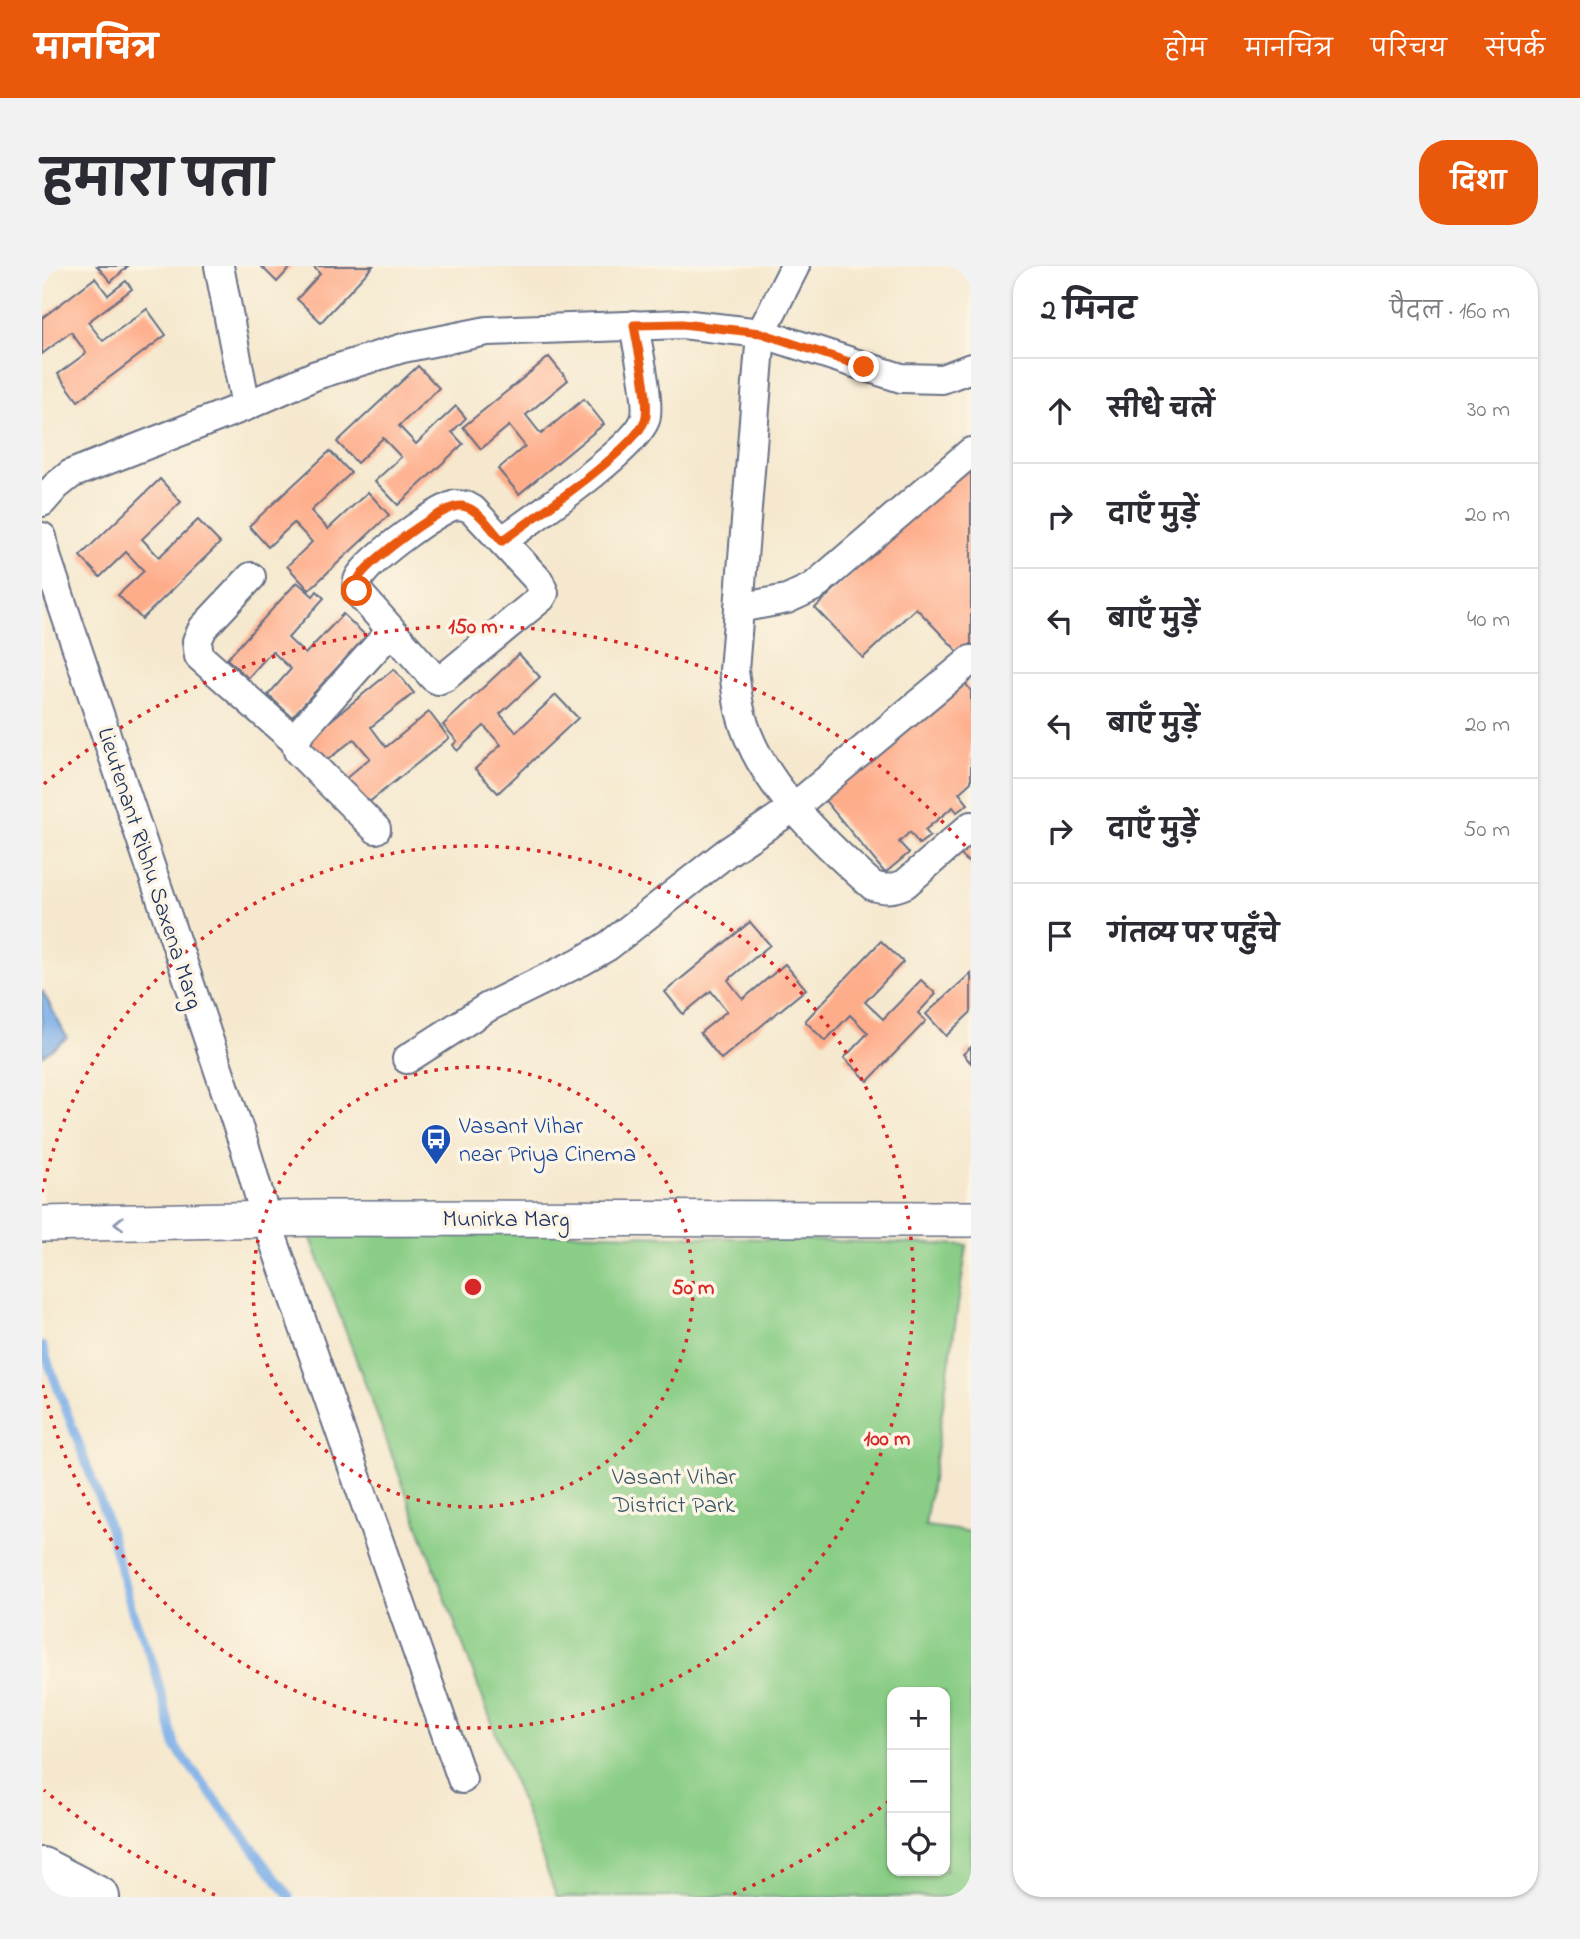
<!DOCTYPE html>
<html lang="hi">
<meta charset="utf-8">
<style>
body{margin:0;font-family:"Indie Flower","Playpen Sans Deva",sans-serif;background:#f2f2f3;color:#2b2b33}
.controls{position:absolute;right:21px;bottom:21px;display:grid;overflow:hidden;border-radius:14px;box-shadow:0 2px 5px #0004}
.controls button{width:63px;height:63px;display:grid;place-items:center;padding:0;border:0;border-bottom:2px solid #e1e1e2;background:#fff;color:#2b2b33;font:35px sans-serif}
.stop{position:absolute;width:21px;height:21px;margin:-16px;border:5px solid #ea580c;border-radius:50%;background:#fff}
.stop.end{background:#ea580c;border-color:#fff;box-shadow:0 2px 7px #0008}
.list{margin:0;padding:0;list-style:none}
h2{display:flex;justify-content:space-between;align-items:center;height:91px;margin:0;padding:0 28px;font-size:30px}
h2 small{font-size:23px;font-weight:400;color:#7c7c81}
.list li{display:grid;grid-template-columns:46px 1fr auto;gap:21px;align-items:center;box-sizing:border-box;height:105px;padding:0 28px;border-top:2px solid #e1e1e2}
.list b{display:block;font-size:26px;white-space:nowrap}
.list em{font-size:23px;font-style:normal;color:#7c7c81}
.icon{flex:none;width:38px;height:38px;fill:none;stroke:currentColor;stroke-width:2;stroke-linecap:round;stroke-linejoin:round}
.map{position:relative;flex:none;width:929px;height:1631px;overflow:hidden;border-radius:28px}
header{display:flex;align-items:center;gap:42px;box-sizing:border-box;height:98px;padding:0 35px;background:#ea580c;color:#fff}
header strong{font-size:33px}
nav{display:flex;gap:38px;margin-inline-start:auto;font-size:24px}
.intro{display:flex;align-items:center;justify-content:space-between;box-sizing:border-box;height:168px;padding:0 42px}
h1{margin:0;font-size:49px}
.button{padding:18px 32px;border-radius:28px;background:#ea580c;color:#fff;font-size:24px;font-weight:700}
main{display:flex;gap:42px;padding:0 42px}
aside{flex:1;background:#fff;border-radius:28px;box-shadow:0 2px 5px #0004}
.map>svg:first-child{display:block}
.green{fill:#89cd86;stroke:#527e72;stroke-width:2;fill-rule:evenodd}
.water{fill:#7cafe8;stroke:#4c6fa3;stroke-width:2}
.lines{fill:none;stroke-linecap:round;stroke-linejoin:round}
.stream{stroke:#7cafe8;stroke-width:9}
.building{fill:#fead8b}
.minor-casing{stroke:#677085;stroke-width:32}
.tertiary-casing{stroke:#677085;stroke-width:38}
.primary-casing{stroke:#677085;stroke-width:42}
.minor{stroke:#fff;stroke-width:28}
.tertiary{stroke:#fff;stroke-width:35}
.primary{stroke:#fff;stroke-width:38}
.oneway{stroke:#8d97ae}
.route{stroke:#ea580c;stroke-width:9}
.ring{fill:none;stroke:#d62828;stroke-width:3.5;stroke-dasharray:3.5 7}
.labels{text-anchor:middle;stroke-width:7;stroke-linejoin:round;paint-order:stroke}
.street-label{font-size:24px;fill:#1b2f5e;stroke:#fcf5e5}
.transit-label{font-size:24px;fill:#164399;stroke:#fcf5e5;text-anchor:start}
.park-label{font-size:24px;fill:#365668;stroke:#fcf5e5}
.centre{fill:#d62828;stroke:#fcf5e5;stroke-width:3.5}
.ring-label{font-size:21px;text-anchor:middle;font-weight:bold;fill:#d62828;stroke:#fcf5e5;stroke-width:7;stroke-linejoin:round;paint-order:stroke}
</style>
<header>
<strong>मानचित्र</strong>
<nav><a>होम</a><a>मानचित्र</a><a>परिचय</a><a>संपर्क</a></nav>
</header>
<div class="intro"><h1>हमारा पता</h1><a class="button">दिशा</a></div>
<main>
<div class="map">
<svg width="929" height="1631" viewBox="0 0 929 1631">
<rect width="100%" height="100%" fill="#fcf5e5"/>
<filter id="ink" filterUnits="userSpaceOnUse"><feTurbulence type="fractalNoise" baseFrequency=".0143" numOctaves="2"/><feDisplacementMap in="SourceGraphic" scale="14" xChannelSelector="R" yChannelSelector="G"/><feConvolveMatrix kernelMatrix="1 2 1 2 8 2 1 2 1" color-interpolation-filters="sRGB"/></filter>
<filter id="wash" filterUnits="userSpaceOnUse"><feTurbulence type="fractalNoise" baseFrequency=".00686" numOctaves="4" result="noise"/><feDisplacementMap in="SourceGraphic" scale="28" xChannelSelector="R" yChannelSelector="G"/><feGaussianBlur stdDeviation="1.57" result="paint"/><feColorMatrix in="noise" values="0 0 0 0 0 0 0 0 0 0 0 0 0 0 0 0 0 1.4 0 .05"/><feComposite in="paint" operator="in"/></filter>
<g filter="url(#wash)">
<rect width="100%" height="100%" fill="#f5e8ce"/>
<!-- green -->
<path class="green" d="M264,959L925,979L883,1260L929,1266V1631H515ZM850,1426H903V1605H850Z"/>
<!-- water -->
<polygon class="water" points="0,724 25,772 0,790"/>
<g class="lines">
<!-- stream -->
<polyline class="stream" points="0,1080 62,1245 91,1348 111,1397 134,1482 248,1631"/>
</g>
<g id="blocks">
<!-- building -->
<g class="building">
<polygon points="55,0 86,0 69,16"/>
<polygon points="219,0 250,0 235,16"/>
<polygon points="271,0 331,0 279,56 255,33 278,8"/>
<polygon points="53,12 66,29 84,15 90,23 46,56 61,75 105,43 124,69 36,135 16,108 44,87 29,66 0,88 0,52"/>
<polygon points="507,91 526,114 484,149 499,168 542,133 562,158 477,228 456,203 483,180 467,160 439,183 421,161"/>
<polygon points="376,100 397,122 357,160 374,178 414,140 424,152 410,166 421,178 356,239 333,215 359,191 341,172 315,197 295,176"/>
<polygon points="288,185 309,207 269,245 286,263 326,226 347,249 267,324 245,300 270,276 252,257 226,281 207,260"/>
<polygon points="929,192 929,385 922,392 874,342 821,392 773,342"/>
<polygon points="118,213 139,236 100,273 117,291 156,254 178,277 100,353 76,329 102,305 84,286 58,311 38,290"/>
<polygon points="255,316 271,330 275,325 282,332 246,372 263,388 301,348 324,370 250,451 226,429 249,403 230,385 206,412 185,393"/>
<polygon points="477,388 498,411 458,448 474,466 514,429 536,452 456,527 433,503 459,479 442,460 415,485 411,479 415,475 401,459"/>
<polygon points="352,403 372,427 329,461 344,481 387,446 407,472 321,541 301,515 328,492 312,473 284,495 266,473"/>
<polygon points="921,414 929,425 929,516 917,527 926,538 915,546 911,541 883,564 888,570 877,578 868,566 857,576 867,587 843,607 780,531"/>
<polygon points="929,574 929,599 916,586"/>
<polygon points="708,656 728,679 686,714 701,733 743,698 764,723 679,793 658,767 685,745 669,725 641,748 623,726"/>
<polygon points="839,675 861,696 823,736 841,753 879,714 894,728 876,747 884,755 826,815 802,792 826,767 808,749 783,775 763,755"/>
<polygon points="929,707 929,746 904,770 884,748"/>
<polygon points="929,781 929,797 921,788"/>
</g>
</g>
</g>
<g filter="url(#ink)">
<use href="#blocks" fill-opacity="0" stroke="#677085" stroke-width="2"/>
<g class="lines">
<!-- minor casing -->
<g class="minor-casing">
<g id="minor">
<polyline points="177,0 204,140"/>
<path d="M753,0L719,67L692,405C694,419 695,434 699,448C715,514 782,577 831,620C844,624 851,623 863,618L929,560"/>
<polyline points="0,236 14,220 29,208 204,140 274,109 361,82 445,65 640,58 719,67 859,112 900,113 929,102"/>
<path d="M413,239L424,240L431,244L497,315L502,327L499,332L403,411L396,414L391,411L315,325C315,320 315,314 319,309C335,288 389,248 413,239Z"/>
<polyline points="0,271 5,293 206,891 224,953 420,1513"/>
<path d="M460,275C490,253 592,184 603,154C609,138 595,79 592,59"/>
<polyline points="209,311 161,362 155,375 157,390 253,475 256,485 334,563"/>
<polyline points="697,342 745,333 771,321 929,186"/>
<polyline points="253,475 259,465 349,365"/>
<polyline points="365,793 446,741 538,696 566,680 684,587 751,542 929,394"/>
</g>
</g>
<!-- tertiary casing -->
<g class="tertiary-casing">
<polyline id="tertiary" points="0,958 277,952 929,953"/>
</g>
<!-- primary casing -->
<g class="primary-casing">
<polyline id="primary" points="0,1601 58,1631"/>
</g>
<!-- minor -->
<use href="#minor" class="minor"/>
<!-- tertiary -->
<use href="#tertiary" class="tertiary"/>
<!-- primary -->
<use href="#primary" class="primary"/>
</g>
<!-- one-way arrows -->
<defs><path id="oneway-chevron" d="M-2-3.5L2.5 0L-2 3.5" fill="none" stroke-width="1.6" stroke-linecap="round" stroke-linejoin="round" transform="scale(1.75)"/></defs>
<use class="oneway" href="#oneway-chevron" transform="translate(77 957) rotate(179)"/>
</g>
<g class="lines" filter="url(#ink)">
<!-- route -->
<path class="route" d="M315,325C315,320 315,314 318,310C330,293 402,237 420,240C436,242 450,264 460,275C490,253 592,184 603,154C609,138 595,79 592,59L640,58L719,67L822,101"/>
</g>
<!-- distance rings -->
<g class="ring">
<circle cx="431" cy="1021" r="220"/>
<path d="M0 926A441 441 0 1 1 0 1116"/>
<path d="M847 1535A661 661 0 0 1 689 1629M173 1629A661 661 0 0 1 2 1524M2 518A661 661 0 0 1 926 583"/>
</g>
<!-- icons -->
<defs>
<g id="bus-pin" transform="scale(1.575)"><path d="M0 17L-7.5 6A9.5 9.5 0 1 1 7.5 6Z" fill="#1a4fb4" stroke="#fcf5e5"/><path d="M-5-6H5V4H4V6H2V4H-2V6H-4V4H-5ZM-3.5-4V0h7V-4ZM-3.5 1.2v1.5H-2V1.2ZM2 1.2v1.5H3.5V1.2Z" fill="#fff"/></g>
</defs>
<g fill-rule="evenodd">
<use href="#bus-pin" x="394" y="873"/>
</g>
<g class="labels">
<!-- street labels -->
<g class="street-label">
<text transform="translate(109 602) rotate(72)" y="8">Lieutenant Ribhu Saxena Marg</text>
<text x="464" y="960">Munirka Marg</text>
</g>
<!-- transit labels -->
<g class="transit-label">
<text x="417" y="867">Vasant Vihar<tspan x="417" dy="28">near Priya Cinema</tspan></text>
</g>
<!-- park labels -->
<g class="park-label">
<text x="632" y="1218">Vasant Vihar<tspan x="632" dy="28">District Park</tspan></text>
</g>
</g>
<circle cx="431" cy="1021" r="10" class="centre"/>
<g class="ring-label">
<text x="431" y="367">150 m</text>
<text x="651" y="1028">50 m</text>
<text x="845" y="1179">100 m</text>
</g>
</svg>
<div class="controls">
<button>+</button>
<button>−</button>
<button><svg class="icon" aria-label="locate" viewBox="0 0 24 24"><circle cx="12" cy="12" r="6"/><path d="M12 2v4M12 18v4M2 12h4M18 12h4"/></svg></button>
</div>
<div class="stop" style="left:315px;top:325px"></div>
<div class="stop end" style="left:822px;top:101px"></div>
</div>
<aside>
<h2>2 मिनट<small>पैदल · 160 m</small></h2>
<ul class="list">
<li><svg class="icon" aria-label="ahead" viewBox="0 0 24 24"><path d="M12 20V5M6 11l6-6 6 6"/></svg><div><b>सीधे चलें</b></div><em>30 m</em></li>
<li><svg class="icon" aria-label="right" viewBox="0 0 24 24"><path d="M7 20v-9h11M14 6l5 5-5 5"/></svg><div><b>दाएँ मुड़ें</b></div><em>20 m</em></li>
<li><svg class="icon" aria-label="left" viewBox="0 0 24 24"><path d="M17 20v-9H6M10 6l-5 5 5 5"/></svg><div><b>बाएँ मुड़ें</b></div><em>40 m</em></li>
<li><svg class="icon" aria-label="left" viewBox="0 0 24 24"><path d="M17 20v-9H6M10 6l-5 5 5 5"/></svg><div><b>बाएँ मुड़ें</b></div><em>20 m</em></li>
<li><svg class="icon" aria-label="right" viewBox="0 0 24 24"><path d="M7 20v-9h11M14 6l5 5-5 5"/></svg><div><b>दाएँ मुड़ें</b></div><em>50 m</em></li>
<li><svg class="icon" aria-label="arrive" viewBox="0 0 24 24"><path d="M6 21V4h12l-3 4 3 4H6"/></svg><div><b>गंतव्य पर पहुँचे</b></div></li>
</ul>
</aside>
</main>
